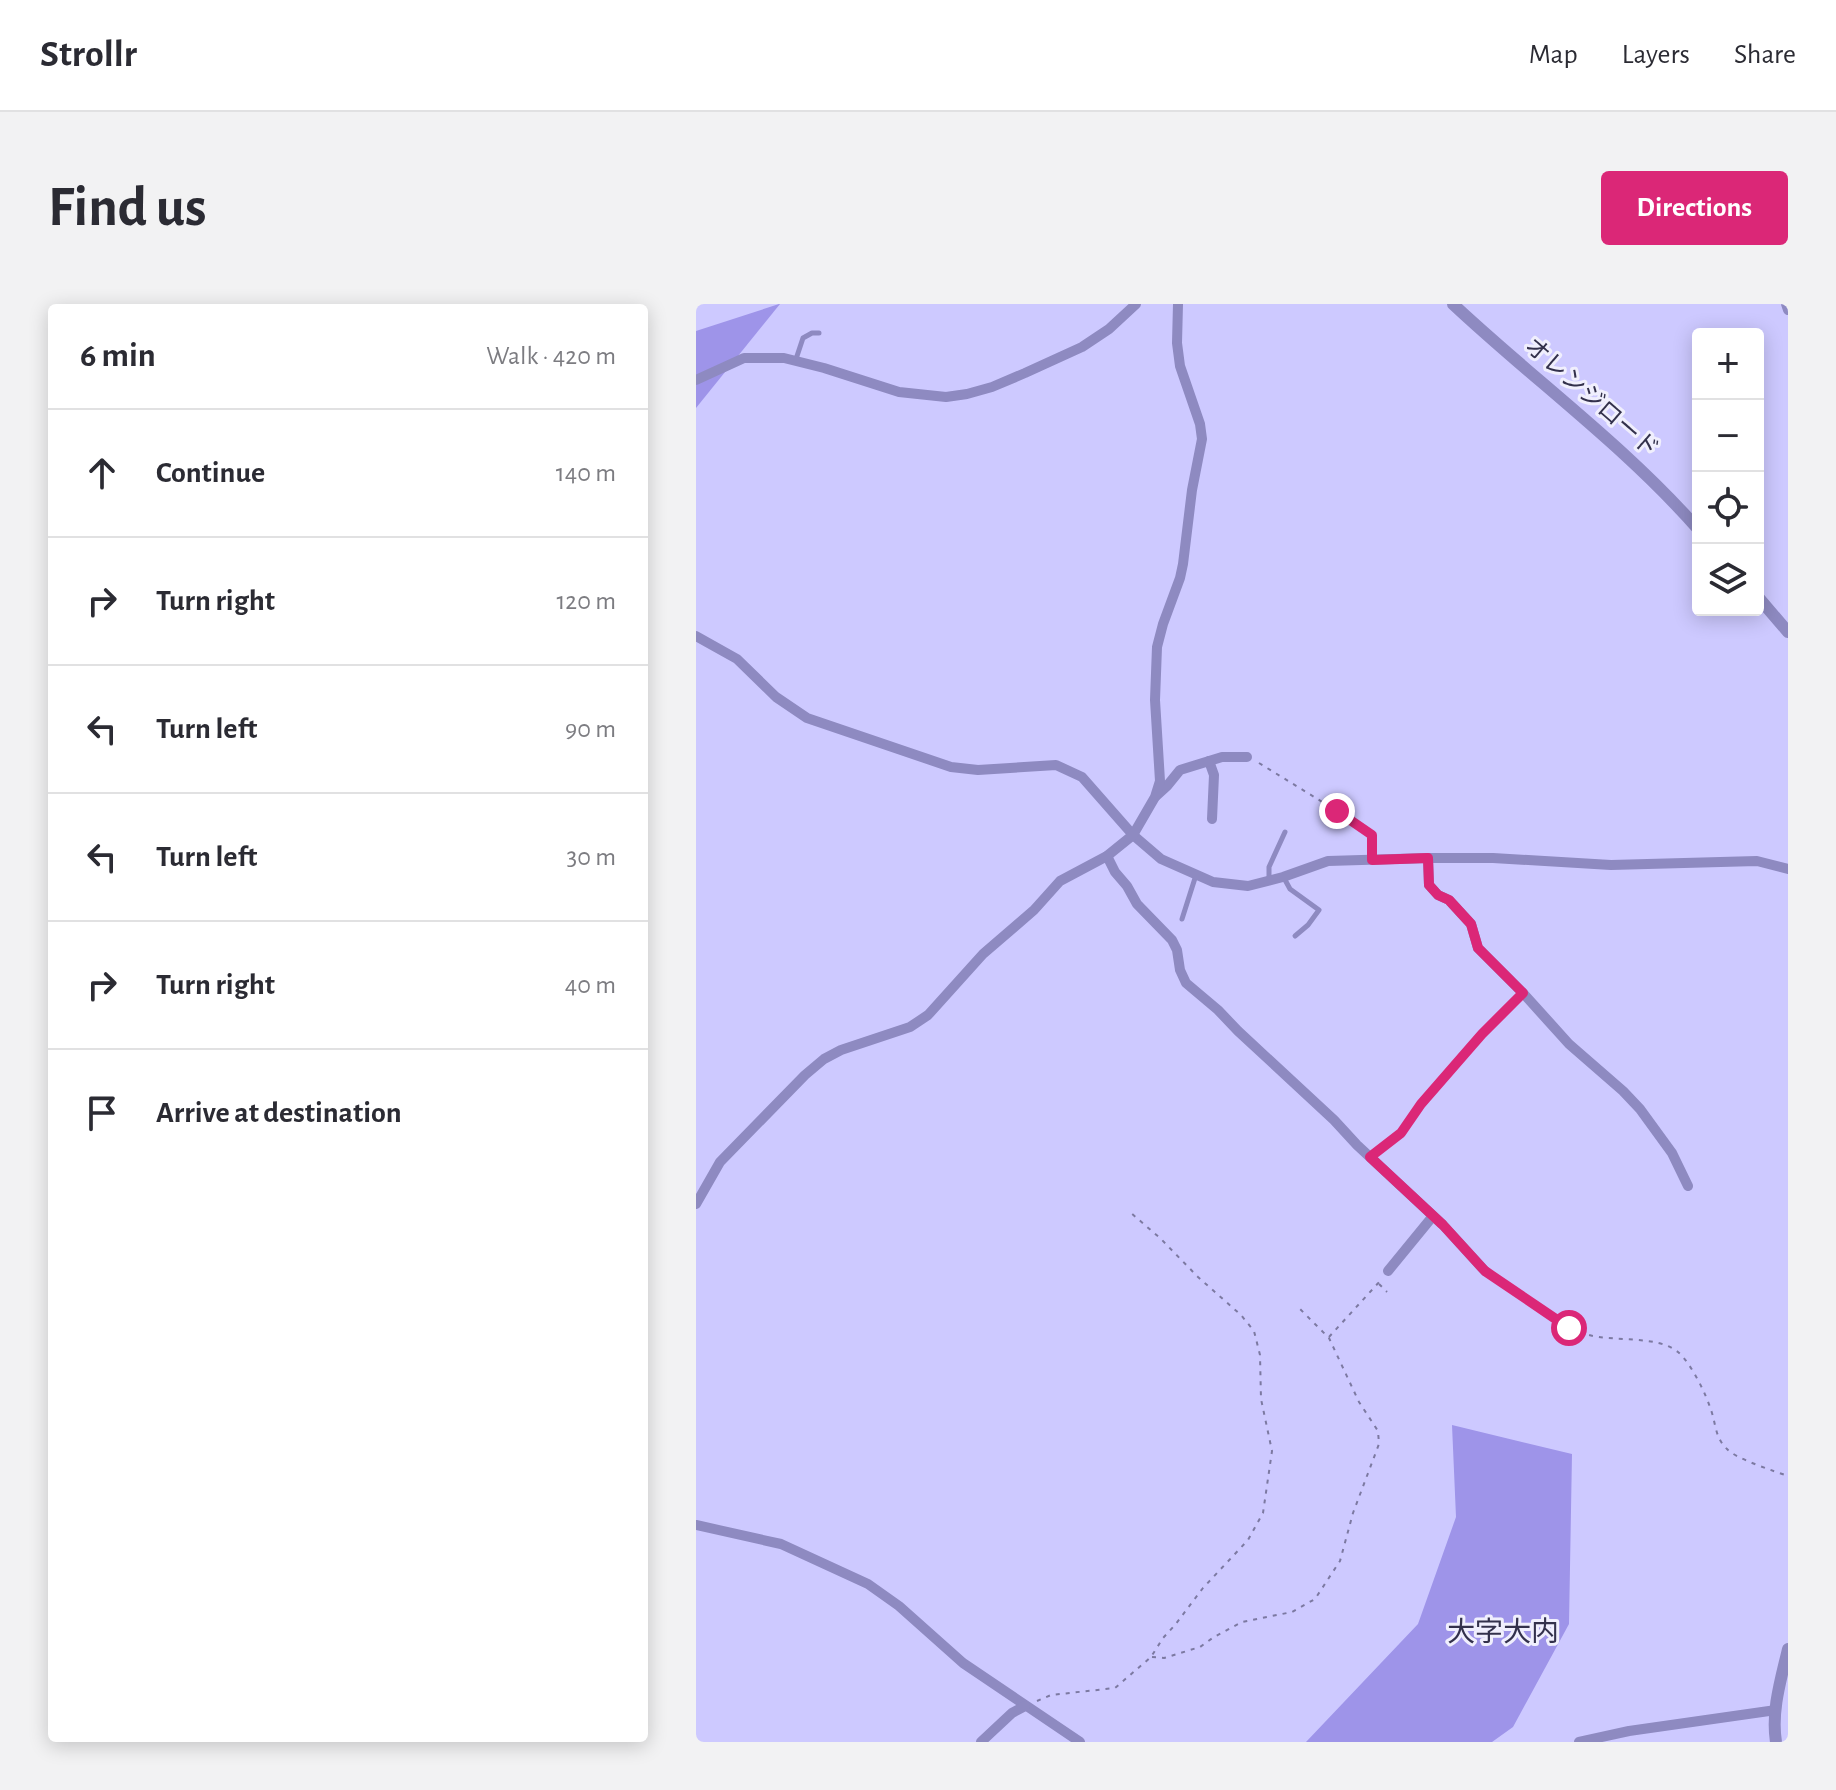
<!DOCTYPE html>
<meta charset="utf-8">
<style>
body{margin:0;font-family:"Alegreya Sans","Noto Sans JP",sans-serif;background:#f2f2f3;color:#2b2b33}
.controls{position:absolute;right:24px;top:24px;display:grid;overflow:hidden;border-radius:8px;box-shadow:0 4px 20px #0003}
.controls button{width:72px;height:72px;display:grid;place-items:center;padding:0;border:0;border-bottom:2px solid #e1e1e2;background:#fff;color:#2b2b33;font:40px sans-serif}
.stop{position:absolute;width:24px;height:24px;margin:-18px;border:6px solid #db2777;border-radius:50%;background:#fff}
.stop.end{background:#db2777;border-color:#fff;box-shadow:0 2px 8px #0008}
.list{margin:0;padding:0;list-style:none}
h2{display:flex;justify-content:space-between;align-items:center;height:104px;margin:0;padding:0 32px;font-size:34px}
h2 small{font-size:26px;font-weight:400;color:#7c7c81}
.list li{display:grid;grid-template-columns:52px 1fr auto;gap:24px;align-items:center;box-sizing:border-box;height:128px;padding:0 32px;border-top:2px solid #e1e1e2}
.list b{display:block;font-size:30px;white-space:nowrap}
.list em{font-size:26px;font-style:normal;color:#7c7c81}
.icon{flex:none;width:44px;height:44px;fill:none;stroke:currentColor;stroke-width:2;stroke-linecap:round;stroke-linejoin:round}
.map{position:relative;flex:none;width:1092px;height:1438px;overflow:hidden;border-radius:8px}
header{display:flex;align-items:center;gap:48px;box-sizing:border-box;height:112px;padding:0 40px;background:#fff;border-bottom:2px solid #e1e1e2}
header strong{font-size:38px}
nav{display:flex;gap:44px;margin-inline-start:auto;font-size:28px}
.intro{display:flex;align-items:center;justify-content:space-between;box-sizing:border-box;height:192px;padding:0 48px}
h1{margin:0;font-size:56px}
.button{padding:20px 36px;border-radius:8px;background:#db2777;color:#fff;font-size:28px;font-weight:700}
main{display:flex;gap:48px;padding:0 48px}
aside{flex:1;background:#fff;border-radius:8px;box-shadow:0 4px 20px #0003}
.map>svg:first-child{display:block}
.forest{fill:#9e94e9}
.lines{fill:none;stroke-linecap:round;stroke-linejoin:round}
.path{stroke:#7c79a1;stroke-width:2;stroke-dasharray:4 6;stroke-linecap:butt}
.service{stroke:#8e8ac1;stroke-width:5}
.minor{stroke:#8e8ac1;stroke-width:10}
.tertiary{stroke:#8e8ac1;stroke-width:12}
.route{stroke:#db2777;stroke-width:10}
.labels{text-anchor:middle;stroke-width:6;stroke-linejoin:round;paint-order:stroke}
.street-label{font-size:24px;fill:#33314c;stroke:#f0effd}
.quarter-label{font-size:28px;fill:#33314c;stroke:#f0effd}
</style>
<header>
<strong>Strollr</strong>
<nav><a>Map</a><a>Layers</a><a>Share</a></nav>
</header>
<div class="intro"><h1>Find us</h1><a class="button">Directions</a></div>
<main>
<aside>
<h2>6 min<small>Walk · 420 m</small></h2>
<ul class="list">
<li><svg class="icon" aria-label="ahead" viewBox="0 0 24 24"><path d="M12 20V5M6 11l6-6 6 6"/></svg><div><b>Continue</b></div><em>140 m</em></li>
<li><svg class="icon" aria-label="right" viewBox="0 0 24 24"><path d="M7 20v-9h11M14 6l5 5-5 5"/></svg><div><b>Turn right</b></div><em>120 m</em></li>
<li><svg class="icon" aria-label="left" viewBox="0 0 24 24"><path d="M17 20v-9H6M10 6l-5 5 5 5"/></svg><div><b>Turn left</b></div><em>90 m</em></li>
<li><svg class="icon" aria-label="left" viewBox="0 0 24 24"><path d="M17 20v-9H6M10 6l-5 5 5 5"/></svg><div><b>Turn left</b></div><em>30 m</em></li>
<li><svg class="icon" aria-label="right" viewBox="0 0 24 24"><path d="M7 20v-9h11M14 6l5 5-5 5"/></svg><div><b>Turn right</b></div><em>40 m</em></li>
<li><svg class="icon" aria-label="arrive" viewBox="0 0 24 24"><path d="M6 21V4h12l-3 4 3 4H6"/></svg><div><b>Arrive at destination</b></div></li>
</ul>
</aside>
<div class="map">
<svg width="1092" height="1438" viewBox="0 0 1092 1438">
<rect width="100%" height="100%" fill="#cdc9ff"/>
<!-- forest -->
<g class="forest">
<polygon points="83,0 84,0 0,104 0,27"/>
<polygon points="756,1121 876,1150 873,1320 817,1423 796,1438 610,1438 722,1320 760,1213"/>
</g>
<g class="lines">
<!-- path -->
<g class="path">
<polyline points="563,459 641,507 676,531 676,542"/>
<polyline points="682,846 705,829 725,800 786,730 818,698"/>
<path d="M799,975C823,993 865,1023 893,1031C919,1038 961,1031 982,1048C995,1059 1010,1090 1015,1106C1020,1120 1019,1134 1031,1145C1040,1155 1078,1167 1092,1172"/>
<polyline points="683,980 691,988"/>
<polyline points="633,1033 685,976"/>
<polyline points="456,1353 468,1354 504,1343 518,1333 546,1318 596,1308 619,1295 644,1257 657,1209 683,1140 682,1127 663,1098 633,1034 601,1002"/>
<polyline points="341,1397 355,1391 419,1384 455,1353 467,1334 479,1321 507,1284 552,1236 567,1209 576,1147 565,1095 564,1051 558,1027 545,1011 502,973 464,934 435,909"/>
</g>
<!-- service -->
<g class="service">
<polyline points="100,55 107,34 116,29 123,29"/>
<polyline points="588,574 594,585 623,606 612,621 599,632"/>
<polyline points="573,575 573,563 589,528"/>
<polyline points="486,615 500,571"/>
</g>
<!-- minor -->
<g class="minor">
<polyline points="1090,0 1092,6"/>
<polyline points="0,76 48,54 88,54 128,64 203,88 250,93 271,90 296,83 329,69 386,43 413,25 440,0"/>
<polyline points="0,332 41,355 80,393 111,414 255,463 282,466 360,461 386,473 437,531 465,555 517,578 552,582 587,573 632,557 732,554 797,554 915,561 1061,557 1092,565"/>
<polyline points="513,457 518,471 516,515"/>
<polyline points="460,492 471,482 484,466 526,453 551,453"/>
<polyline points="411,552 419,568 431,582 441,600 476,636 481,646 484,666 490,679 522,706 542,727 638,816 661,841 747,921 789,967"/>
<polyline points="732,554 733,581 742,591 753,596 775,620 782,644 827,689 873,740 927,787 944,805 976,849 992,882"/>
<polyline points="0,900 24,858 109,771 128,755 145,746 214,723 232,711 287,650 338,606 364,577 411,552 437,531 459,493 464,477 459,396 461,343 467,320 484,274 487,260 496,186 506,135 504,120 484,62 481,39 482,0"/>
<polyline points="692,967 737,912"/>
<polyline points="0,1221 85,1240 172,1280 203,1302 267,1359 384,1438"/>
<polyline points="285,1438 316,1409 329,1402"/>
<polyline points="883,1438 933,1427 1080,1406"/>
</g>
<!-- tertiary -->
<g class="tertiary">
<path d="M757,0C838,76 928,141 1002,225"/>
<polyline points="1062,293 1092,328"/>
<path d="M1080,1438C1075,1407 1085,1375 1092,1345"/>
</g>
</g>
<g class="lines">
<!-- route -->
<polyline class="route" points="641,507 676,531 676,556 732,554 733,581 742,591 753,596 775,620 782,644 827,689 786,730 725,800 705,829 674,853 747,921 789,967 873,1024"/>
</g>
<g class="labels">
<!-- street labels -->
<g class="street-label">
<text transform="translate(896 93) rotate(41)" y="8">オレンジロード</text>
</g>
<!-- quarter labels -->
<g class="quarter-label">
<text x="807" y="1337">大字大内</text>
</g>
</g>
</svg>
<div class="controls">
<button>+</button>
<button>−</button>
<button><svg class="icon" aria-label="locate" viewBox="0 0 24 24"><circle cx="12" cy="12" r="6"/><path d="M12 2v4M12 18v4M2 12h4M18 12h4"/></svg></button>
<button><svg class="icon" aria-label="layers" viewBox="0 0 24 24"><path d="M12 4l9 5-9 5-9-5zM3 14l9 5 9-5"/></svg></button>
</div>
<div class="stop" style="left:873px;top:1024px"></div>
<div class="stop end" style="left:641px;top:507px"></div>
</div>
</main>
